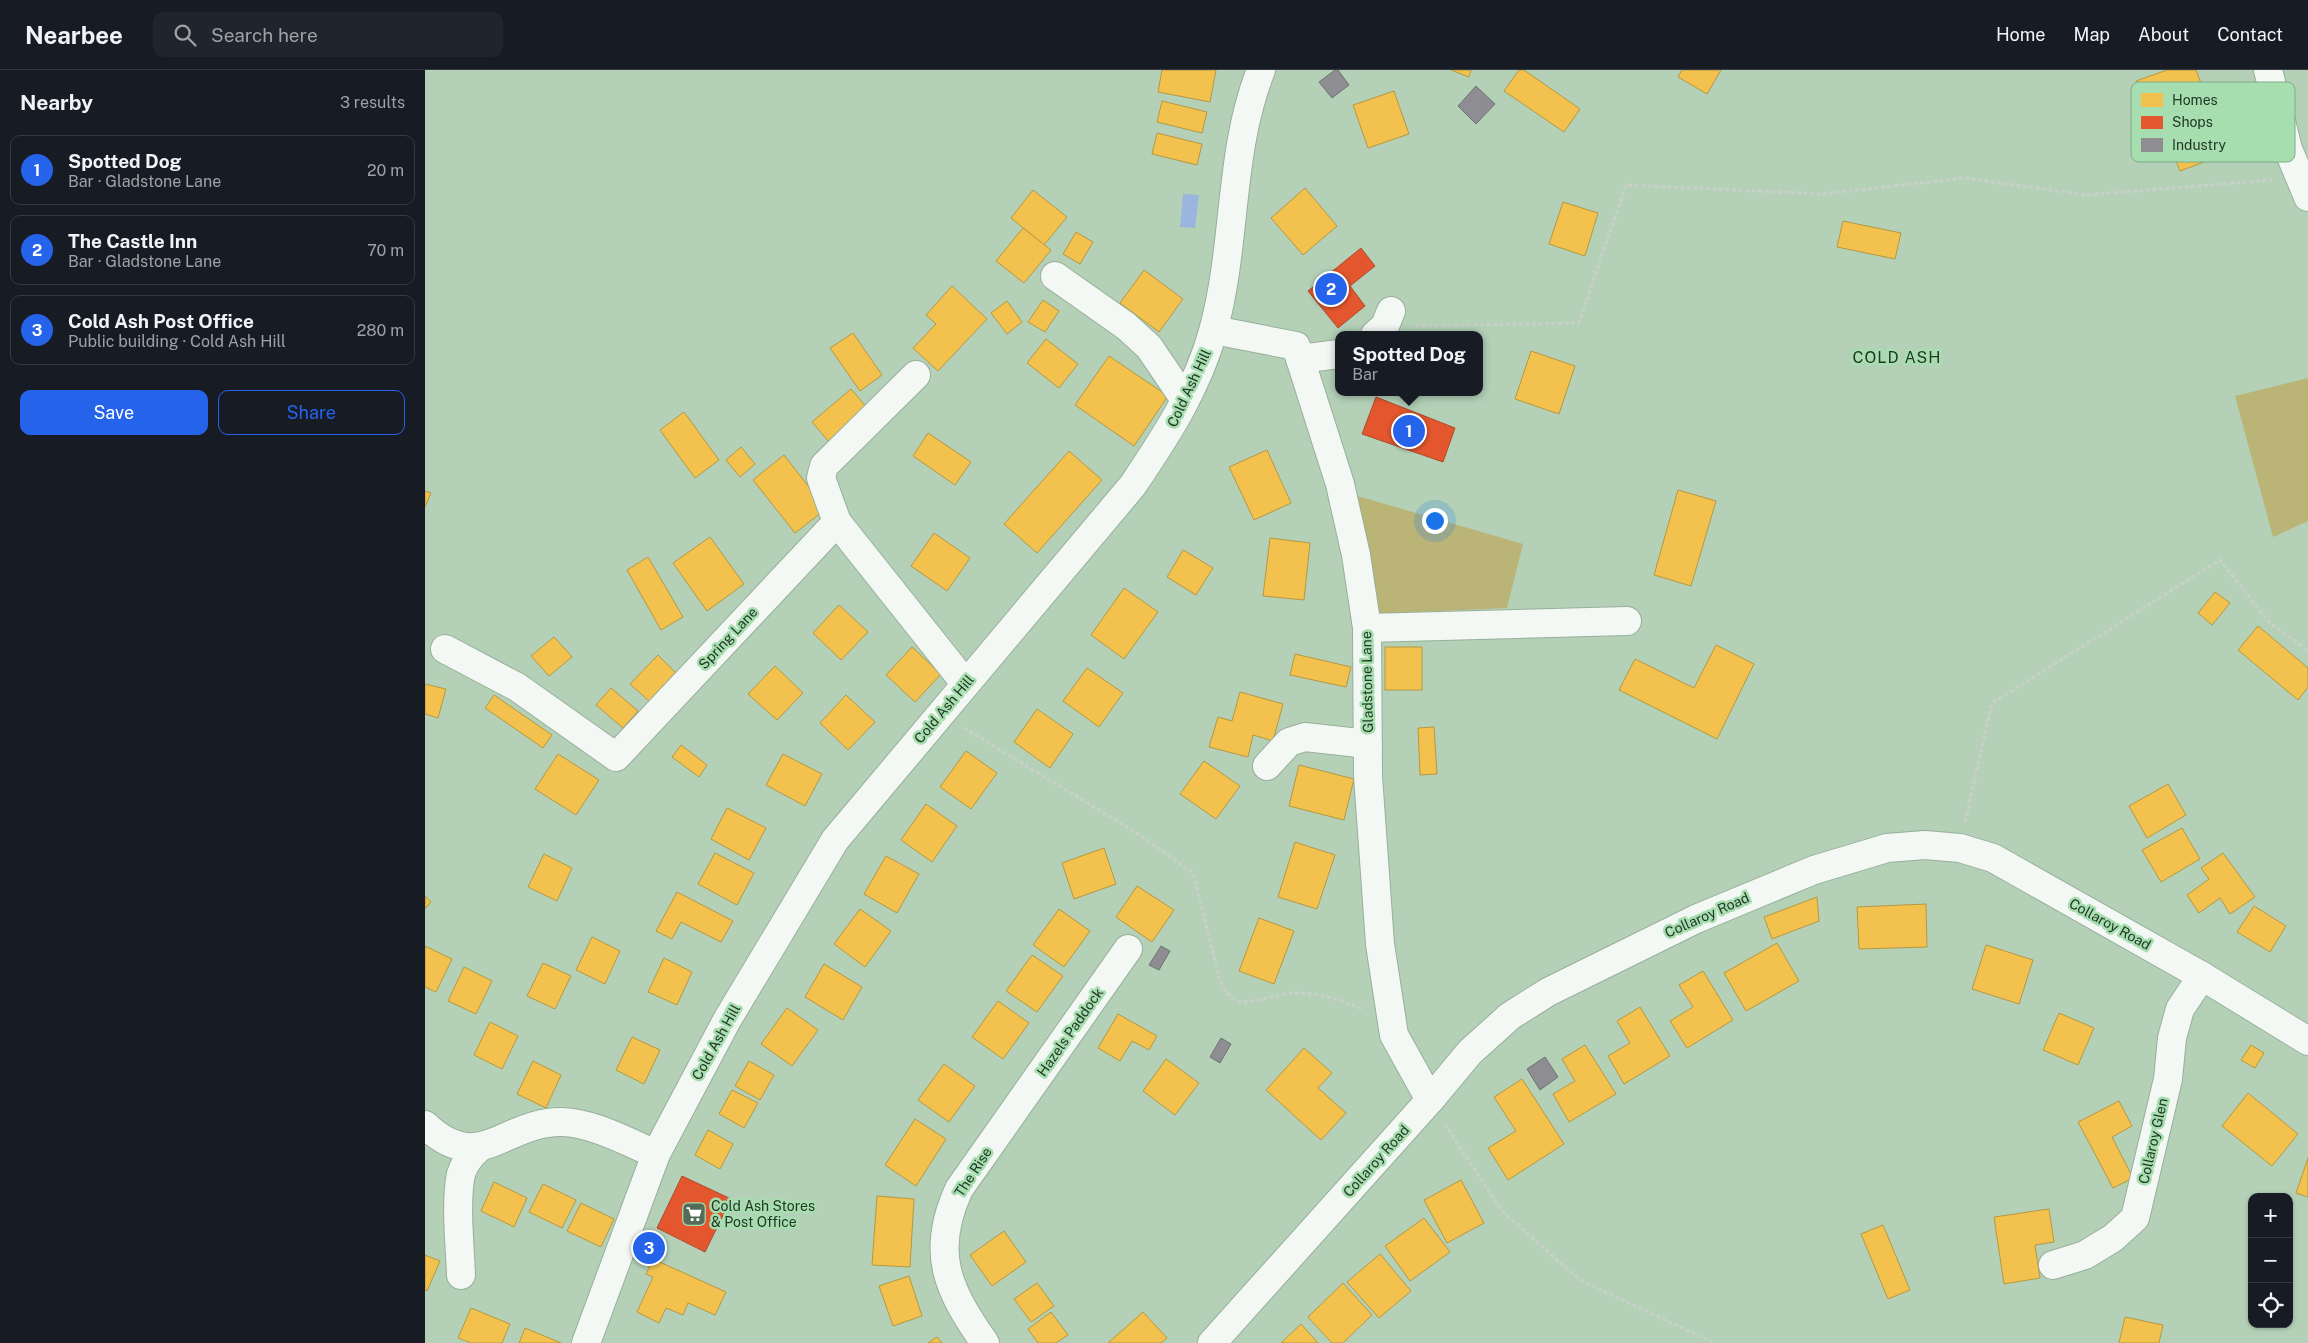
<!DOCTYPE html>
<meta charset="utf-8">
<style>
body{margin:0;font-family:"Public Sans",sans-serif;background:#20242c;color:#f1f3f6}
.controls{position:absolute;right:15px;bottom:15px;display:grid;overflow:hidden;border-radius:10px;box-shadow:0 1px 4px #0004}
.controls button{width:45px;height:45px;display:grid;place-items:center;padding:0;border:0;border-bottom:1px solid #363941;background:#171b24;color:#f1f3f6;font:25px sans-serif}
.you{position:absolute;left:1009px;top:450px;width:18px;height:18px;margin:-12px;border:4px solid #fff;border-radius:50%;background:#1a73e8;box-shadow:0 0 0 8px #1a73e833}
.badge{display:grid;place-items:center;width:32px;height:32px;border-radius:50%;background:#2563eb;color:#fff;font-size:16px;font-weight:700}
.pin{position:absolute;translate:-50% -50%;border:2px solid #fff;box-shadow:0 1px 5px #0006}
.popup{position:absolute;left:910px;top:261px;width:148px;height:65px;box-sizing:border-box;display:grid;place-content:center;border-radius:10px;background:#171b24;filter:drop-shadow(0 1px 4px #0005);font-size:16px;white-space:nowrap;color:#9ea1a6}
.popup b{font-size:19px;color:#f1f3f6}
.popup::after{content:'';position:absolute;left:50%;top:100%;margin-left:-10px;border:10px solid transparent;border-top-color:#171b24}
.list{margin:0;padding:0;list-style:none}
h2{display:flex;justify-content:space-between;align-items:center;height:65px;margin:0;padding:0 20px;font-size:21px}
h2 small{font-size:16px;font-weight:400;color:#9ea1a6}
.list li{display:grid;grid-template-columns:32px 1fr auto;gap:15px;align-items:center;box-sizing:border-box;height:70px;margin:0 10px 10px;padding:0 10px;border:1px solid #363941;border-radius:10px}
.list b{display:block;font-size:19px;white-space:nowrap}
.list p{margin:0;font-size:16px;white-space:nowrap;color:#9ea1a6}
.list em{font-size:16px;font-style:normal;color:#9ea1a6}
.actions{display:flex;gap:10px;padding:15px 20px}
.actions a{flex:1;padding:11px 0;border:1px solid #2563eb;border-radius:10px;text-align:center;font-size:18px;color:#2563eb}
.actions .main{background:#2563eb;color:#fff}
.icon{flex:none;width:28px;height:28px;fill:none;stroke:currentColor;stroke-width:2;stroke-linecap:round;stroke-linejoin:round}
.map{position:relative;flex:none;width:1883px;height:1273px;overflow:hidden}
header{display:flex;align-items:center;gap:30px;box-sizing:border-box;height:70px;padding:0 25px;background:#171b24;border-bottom:1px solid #363941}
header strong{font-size:24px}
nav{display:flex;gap:28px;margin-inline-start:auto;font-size:18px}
.search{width:350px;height:45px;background:#20242c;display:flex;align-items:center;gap:12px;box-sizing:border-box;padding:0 18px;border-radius:10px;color:#9ea1a6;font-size:19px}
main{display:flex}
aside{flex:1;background:#171b24}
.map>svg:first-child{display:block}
.green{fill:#bab477}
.water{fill:#9ab5de}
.homes{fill:#f2c14e;stroke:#b49842}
.shops{fill:#e4572e;stroke:#aa4d2b}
.industry{fill:#8d8d92;stroke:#6d7371}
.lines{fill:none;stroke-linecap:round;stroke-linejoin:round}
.minor-casing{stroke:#97af9b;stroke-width:30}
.path{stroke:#c8d0c9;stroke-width:3;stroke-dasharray:4 2.5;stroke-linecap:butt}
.minor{stroke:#f4f8f4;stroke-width:28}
.labels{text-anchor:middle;stroke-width:5;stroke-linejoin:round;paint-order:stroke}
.street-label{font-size:14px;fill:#223725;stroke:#a7deaf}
.poi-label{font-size:14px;fill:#223725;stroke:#a7deaf;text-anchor:start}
.quarter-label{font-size:16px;letter-spacing:1px;fill:#223725;stroke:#a7deaf}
.key{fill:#a7deaf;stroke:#7fac86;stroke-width:1}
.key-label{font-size:14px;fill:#223725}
</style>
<header>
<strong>Nearbee</strong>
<div class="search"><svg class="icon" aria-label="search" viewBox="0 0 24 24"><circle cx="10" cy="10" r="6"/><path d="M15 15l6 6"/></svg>Search here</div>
<nav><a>Home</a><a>Map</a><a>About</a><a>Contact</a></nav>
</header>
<main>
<aside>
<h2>Nearby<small>3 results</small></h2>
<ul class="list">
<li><span class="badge">1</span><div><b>Spotted Dog</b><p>Bar · Gladstone Lane</p></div><em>20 m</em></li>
<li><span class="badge">2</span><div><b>The Castle Inn</b><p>Bar · Gladstone Lane</p></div><em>70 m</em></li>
<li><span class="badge">3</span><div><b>Cold Ash Post Office</b><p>Public building · Cold Ash Hill</p></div><em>280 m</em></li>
</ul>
<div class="actions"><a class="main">Save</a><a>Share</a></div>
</aside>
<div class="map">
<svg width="1883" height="1273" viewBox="0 0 1883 1273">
<rect width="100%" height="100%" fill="#b4d1b8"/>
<!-- green -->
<g class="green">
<polygon points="1883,308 1883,451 1848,467 1810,326"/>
<polygon points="929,425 1098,474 1082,538 948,544"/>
</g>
<!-- water -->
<polygon class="water" points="758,124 774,125 770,158 755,157"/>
<!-- homes -->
<g class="homes">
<polygon points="737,0 791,0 785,32 733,22"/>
<polygon points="1026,0 1046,0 1044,7"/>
<polygon points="1094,0 1099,0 1155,39 1139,62 1079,21"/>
<polygon points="1257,0 1296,0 1282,24 1253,7"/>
<polygon points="1742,0 1771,0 1790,51 1733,71 1711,11"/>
<polygon points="969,21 984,64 943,78 928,35"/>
<polygon points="737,31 782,42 777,63 732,52"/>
<polygon points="1777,61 1787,89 1755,101 1744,73"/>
<polygon points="732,63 777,74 772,95 727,84"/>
<polygon points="880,118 912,156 878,185 846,148"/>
<polygon points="608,120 642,147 619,175 586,148"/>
<polygon points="1138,132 1173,143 1160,186 1124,174"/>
<polygon points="1418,151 1476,163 1470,189 1412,177"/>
<polygon points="598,158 626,180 599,213 571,191"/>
<polygon points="651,162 668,172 655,194 638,184"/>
<polygon points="719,200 758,229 734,262 695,233"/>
<polygon points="527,216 562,249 513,301 488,278 511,254 501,245"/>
<polygon points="618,230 634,241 620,262 603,252"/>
<polygon points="582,231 597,252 582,264 566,243"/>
<polygon points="428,263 457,305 435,321 405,278"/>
<polygon points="621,269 653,294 634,318 602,293"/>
<polygon points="1106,281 1150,296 1134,344 1090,329"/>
<polygon points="684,286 743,326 709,376 650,335"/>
<polygon points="426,319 444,340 405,373 387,352"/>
<polygon points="259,342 294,390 270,408 235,360"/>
<polygon points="503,363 546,392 530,415 488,386"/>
<polygon points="316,377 330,394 315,407 301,390"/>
<polygon points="842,380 866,433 829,450 804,397"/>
<polygon points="644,381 677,410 612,483 579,454"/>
<polygon points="359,385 401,439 370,463 328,410"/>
<polygon points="1253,420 1291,431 1266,516 1229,505"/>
<polygon points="0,421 6,423 0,437"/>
<polygon points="509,463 545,488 522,521 486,496"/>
<polygon points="285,467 319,514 282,541 248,493"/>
<polygon points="845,468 885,473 879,530 838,526"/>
<polygon points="758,480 788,498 771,525 742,507"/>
<polygon points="223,487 258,547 236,560 202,500"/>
<polygon points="699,518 733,542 699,589 666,565"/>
<polygon points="1790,522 1805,533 1787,555 1773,543"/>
<polygon points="414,535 443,562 416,590 388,563"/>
<polygon points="1833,556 1883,598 1883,617 1873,630 1813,580"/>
<polygon points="129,567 147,587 124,606 106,586"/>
<polygon points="1291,575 1329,594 1292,669 1194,620 1210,589 1269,618"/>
<polygon points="487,577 516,604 490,632 461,605"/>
<rect x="960" y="577" width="37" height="43"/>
<polygon points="870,584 926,597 921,617 865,605"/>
<polygon points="233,585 251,603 224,631 205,614"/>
<polygon points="350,596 378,623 352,650 323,624"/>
<polygon points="662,598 698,623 674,657 638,631"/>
<polygon points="0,614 21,619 13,648 0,644"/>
<polygon points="186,618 213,641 198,658 171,635"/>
<polygon points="815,622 858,634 848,671 828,665 823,687 784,677 793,647 807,651"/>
<polygon points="69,625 127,665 118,678 60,638"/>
<polygon points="421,625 450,652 423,680 395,653"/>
<polygon points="612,639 648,664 625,698 589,672"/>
<polygon points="1009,657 1012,704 995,705 993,658"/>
<polygon points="256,675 282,695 274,707 247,687"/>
<polygon points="541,681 572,703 546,739 515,717"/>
<polygon points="133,684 174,710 151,745 110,719"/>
<polygon points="358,684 397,704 380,736 341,715"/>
<polygon points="779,691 815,716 791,749 755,724"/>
<polygon points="874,695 929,709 919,750 864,736"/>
<polygon points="1743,714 1761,745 1722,768 1704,736"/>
<polygon points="501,734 532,756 507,792 476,770"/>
<polygon points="302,738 341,758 324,790 286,769"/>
<polygon points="1757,758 1775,789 1736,812 1717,780"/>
<polygon points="870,772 910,785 892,839 853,827"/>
<polygon points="679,778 691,814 649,829 637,793"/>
<polygon points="290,783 329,803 312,835 273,814"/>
<polygon points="1798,783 1830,827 1805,844 1795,828 1774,843 1762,825 1784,809 1776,798"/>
<polygon points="119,784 147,798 132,831 103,817"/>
<polygon points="461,786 494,804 472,843 439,824"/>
<polygon points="712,816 749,840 727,872 691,847"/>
<polygon points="252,822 308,851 296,872 256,852 247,869 231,861"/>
<polygon points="0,826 6,832 0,839"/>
<polygon points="1392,827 1394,851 1347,869 1339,847"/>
<polygon points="1501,834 1502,877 1434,879 1432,837"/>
<polygon points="1829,836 1861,856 1845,882 1812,862"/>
<polygon points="435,839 466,861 440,897 409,874"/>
<polygon points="634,839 665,861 639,897 608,875"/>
<polygon points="834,848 869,861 849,914 814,901"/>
<polygon points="167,867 195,881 180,914 151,900"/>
<polygon points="1352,873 1374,911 1321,941 1299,903"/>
<polygon points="1561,875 1608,890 1594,934 1547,919"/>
<polygon points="0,876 27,889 11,922 0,917"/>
<polygon points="607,885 638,906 612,942 581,921"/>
<polygon points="239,888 267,902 252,935 223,922"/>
<polygon points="118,893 146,906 130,939 102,926"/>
<polygon points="399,894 437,917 418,950 380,927"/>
<polygon points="39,897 67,911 51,944 23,931"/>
<polygon points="1278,901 1308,950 1262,978 1245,951 1268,937 1254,915"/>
<polygon points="573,931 604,953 578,989 547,967"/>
<polygon points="1215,937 1245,986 1199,1014 1183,986 1205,973 1192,951"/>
<polygon points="362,938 393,960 367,996 336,974"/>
<polygon points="1634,943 1669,958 1653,995 1618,980"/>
<polygon points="693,944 732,966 724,980 707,971 695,991 673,978"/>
<polygon points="65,952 93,966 77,999 49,985"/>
<polygon points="207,967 235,980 219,1014 191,1000"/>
<polygon points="1160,975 1191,1024 1144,1052 1128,1024 1150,1011 1137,989"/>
<polygon points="1826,975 1839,983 1830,998 1816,990"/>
<polygon points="879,978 907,1003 893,1018 921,1043 896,1070 841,1020"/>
<polygon points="741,989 774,1013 750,1045 718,1021"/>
<polygon points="108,991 136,1005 121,1038 92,1024"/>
<polygon points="324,991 349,1005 335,1030 310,1016"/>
<polygon points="519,994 550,1016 524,1052 493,1030"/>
<polygon points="1097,1009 1139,1074 1083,1110 1063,1078 1091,1061 1069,1027"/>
<polygon points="307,1020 333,1033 319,1058 294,1044"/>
<polygon points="1823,1023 1873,1064 1847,1096 1797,1056"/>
<polygon points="1694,1031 1707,1056 1687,1067 1708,1108 1688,1118 1653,1052"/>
<polygon points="490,1049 521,1069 491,1116 460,1095"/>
<polygon points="283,1060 308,1074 295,1099 270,1085"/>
<polygon points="1883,1088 1883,1127 1871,1123"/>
<polygon points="1036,1110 1059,1153 1022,1173 999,1130"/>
<polygon points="69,1112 102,1128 89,1157 56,1141"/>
<polygon points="118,1114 151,1130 137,1158 104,1142"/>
<polygon points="452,1126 489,1129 485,1197 447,1195"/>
<polygon points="156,1133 189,1149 176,1177 142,1161"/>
<polygon points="1624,1139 1629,1172 1610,1175 1615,1208 1579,1214 1569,1147"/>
<polygon points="999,1148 1025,1182 985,1211 960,1176"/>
<polygon points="1458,1155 1485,1220 1463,1229 1436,1164"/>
<polygon points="579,1161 601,1192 567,1216 545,1185"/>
<polygon points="955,1184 986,1221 954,1248 922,1212"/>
<polygon points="0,1185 15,1191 2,1221 0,1220"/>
<polygon points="228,1189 301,1222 290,1245 263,1233 258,1245 241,1238 234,1253 212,1242 228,1207 221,1204"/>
<polygon points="484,1206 497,1246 468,1256 454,1216"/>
<polygon points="612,1213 629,1236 606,1252 589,1229"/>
<polygon points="918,1213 947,1245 918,1273 907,1273 883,1247"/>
<polygon points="46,1238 85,1254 77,1273 46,1273 33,1268"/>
<polygon points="626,1242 643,1265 631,1273 613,1273 603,1259"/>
<polygon points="718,1242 742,1268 736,1273 683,1273"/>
<polygon points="1700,1247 1738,1255 1734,1273 1694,1273"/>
<polygon points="876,1254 893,1273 856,1273"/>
<polygon points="100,1258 136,1273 94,1273"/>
<polygon points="512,1267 517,1273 503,1273"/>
</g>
<!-- shops -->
<g class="shops">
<polygon points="936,178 950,196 925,216 940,236 913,258 883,221"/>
<polygon points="951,327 1030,358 1018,392 937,364"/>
<polygon points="257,1106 306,1129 280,1182 232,1158"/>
</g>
<!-- industry -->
<g class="industry">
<polygon points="910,0 913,0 924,15 907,28 894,12"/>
<polygon points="1051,16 1070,34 1051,54 1033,36"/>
<polygon points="736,876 745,881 734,900 724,895"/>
<polygon points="796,968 806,974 795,993 785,987"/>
<polygon points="1120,987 1133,1007 1115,1020 1102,999"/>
</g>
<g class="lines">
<!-- minor casing -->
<g class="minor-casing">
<g id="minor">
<polyline points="1843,0 1863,79 1883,127"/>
<polyline points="630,206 701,256 724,277 760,330"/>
<polyline points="789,260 871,276 915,414 931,485 942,558 943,706 955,874 969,965 1005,1030"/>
<polyline points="950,265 960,256 966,241"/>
<polyline points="875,289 914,284"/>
<polyline points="412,452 396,408 399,396 491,305"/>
<polyline points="942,558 1202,551"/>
<polyline points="20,579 92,617 191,687 412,452 540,613"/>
<polyline points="842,696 864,672 880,667 943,674"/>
<path d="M0,1055C55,1107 79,1051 137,1052C169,1053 202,1072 231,1084"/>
<polyline points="1628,1195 1660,1185 1688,1168 1710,1148 1743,1009 1747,968 1755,939 1777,906"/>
<path d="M36,1205C35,1176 30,1132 36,1104C39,1094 45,1086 53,1079"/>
<path d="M161,1273L231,1084L302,950L410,770L708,415C741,366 773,317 788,261C812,175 803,83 836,0"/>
<path d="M560,1273C522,1219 505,1182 534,1119L703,879"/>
<polyline points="787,1273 1005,1030 1045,982 1085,946 1123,922 1271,849 1389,800 1462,778 1500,775 1535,778 1568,788 1777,906 1883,971"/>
</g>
</g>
<!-- path -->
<g class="path">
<polyline points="990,256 1154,253 1201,115 1397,124 1540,108 1661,125 1847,110"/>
<path d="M539,658L715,765L768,803L794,907C797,915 802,927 812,931C822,935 854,924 868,923C894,922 916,930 939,940"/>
<polyline points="1540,752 1567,633 1795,490 1844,552 1883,581"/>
<polyline points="1020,1054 1077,1141 1155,1210 1289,1273"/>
</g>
<!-- minor -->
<use href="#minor" class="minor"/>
</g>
<!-- icons -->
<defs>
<g id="supermarket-square" transform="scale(1.25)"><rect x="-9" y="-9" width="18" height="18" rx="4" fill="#556d58" stroke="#a7deaf"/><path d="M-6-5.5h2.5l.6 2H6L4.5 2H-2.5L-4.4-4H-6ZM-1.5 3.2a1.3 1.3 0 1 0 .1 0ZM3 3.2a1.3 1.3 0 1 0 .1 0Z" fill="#fff"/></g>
</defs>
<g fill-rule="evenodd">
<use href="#supermarket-square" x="269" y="1144"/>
</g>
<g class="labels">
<!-- street labels -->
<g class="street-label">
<text transform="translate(764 318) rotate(-65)" y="5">Cold Ash Hill</text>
<text transform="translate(303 568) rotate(-47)" y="5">Spring Lane</text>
<text transform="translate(942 612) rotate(-91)" y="5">Gladstone Lane</text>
<text transform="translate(519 639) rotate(-50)" y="5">Cold Ash Hill</text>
<text transform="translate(1282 845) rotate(-24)" y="5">Collaroy Road</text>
<text transform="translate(1685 854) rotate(29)" y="5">Collaroy Road</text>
<text transform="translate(645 962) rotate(-55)" y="5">Hazels Paddock</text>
<text transform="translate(291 972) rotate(-61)" y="5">Cold Ash Hill</text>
<text transform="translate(1728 1071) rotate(-77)" y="5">Collaroy Glen</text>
<text transform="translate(951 1091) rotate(-48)" y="5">Collaroy Road</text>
<text transform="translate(548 1102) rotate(-57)" y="5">The Rise</text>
</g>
<!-- poi labels -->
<g class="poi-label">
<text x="286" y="1141">Cold Ash Stores<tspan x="286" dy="16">&amp; Post Office</tspan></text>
</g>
<!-- quarter labels -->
<g class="quarter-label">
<text x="1472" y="293">COLD ASH</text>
</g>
</g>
<!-- legend -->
<rect x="1706" y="12" width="164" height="80" rx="8" class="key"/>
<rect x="1716" y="23" width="22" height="14" fill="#f2c14e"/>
<rect x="1716" y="46" width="22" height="13" fill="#e4572e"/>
<rect x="1716" y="68" width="22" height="14" fill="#8d8d92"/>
<g class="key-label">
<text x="1747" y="35">Homes</text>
<text x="1747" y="57">Shops</text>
<text x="1747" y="80">Industry</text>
</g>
</svg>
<div class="controls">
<button>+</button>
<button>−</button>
<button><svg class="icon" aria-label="locate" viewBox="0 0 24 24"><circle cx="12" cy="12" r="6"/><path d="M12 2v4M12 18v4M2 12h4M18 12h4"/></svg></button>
</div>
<div class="you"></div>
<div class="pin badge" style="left:984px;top:361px">1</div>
<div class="popup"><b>Spotted Dog</b>Bar</div>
<div class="pin badge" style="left:906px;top:219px">2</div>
<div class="pin badge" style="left:224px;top:1178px">3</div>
</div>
</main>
